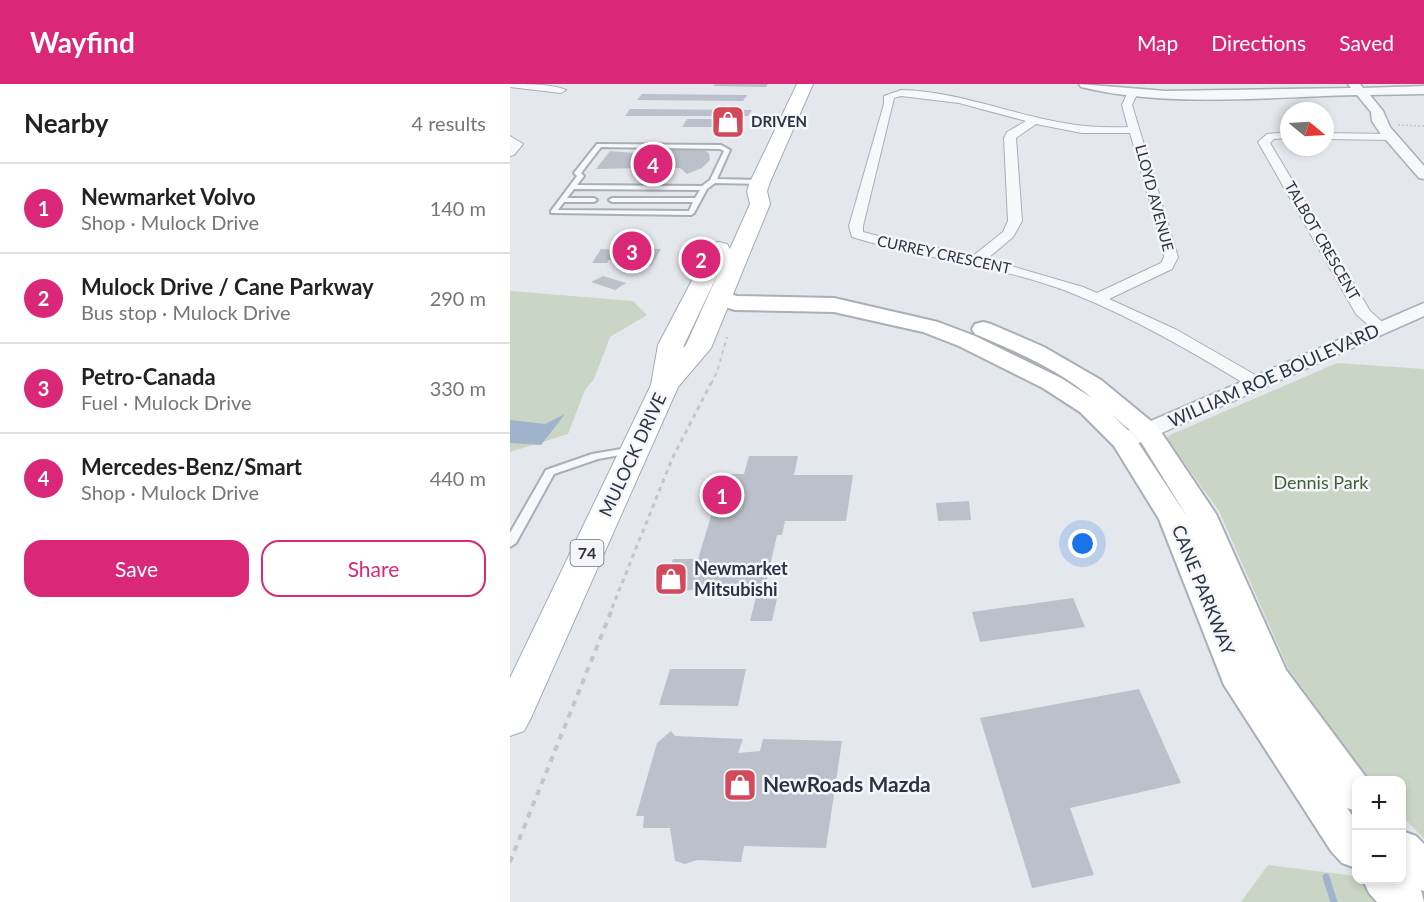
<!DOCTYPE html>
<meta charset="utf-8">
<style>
body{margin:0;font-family:Lato,sans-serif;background:#f6f6f6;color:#222}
.controls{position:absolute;right:18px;bottom:18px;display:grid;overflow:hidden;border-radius:12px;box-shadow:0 3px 9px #0003}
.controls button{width:54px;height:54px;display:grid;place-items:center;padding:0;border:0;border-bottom:2px solid #e0e0e0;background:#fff;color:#222;font:30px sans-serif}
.compass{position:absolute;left:770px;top:18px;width:54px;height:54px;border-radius:50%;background:#fff;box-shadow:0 3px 9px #0003;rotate:108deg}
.you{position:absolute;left:573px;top:460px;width:21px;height:21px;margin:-15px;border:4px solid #fff;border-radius:50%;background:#1a73e8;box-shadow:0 0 0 9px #1a73e833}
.badge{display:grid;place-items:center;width:39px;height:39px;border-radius:50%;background:#db2777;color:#fff;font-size:20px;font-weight:700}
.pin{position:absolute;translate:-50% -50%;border:3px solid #fff;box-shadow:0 2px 6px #0006}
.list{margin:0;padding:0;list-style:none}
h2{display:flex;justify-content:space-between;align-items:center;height:78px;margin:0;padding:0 24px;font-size:26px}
h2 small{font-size:20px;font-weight:400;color:#767676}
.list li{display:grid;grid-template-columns:39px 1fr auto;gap:18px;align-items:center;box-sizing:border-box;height:90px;padding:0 24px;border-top:2px solid #e0e0e0}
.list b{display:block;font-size:22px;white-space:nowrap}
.list p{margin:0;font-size:20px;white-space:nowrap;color:#767676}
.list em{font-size:20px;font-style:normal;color:#767676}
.actions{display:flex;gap:12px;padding:18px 24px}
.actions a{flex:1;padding:14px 0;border:2px solid #db2777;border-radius:18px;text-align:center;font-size:21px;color:#db2777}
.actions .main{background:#db2777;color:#fff}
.map{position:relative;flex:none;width:914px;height:818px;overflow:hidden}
header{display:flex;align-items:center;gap:36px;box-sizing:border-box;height:84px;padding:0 30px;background:#db2777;color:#fff}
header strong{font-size:28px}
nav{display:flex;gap:33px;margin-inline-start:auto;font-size:21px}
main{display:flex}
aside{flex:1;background:#fff}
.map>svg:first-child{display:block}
.green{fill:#c9d6c5}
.water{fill:#9fb4cc}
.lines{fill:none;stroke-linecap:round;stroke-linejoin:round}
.stream{stroke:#9fb4cc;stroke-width:7}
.building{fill:#bbc0ca}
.service-casing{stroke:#a9aeb7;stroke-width:4}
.minor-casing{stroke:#a9aeb7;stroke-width:2}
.tertiary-casing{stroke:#a9aeb7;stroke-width:3}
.secondary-casing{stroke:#a9aeb7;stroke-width:4}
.primary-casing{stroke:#a3abb8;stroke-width:2}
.path-far3{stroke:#c2c5cb;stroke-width:1.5;stroke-dasharray:2 2;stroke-linecap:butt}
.path-far2{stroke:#c2c5cb;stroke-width:2;stroke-dasharray:4 4;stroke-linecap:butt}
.path-far1{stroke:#c2c5cb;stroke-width:3;stroke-dasharray:4.5 4.5;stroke-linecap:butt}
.path{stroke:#c2c5cb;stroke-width:4;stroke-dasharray:6 6;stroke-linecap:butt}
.service{fill:#f7f8fa;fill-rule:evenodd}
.minor{fill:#f7f8fa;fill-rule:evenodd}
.tertiary{fill:#f7f8fa;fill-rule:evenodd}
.secondary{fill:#fff;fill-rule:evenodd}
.primary{fill:#fff;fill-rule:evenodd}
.labels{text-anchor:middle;stroke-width:5;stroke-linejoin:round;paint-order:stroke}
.far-poi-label{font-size:15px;font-weight:bold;fill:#2b3445;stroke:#f4f6f9;text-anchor:start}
.far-street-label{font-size:15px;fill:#2b3445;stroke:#f4f6f9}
.shield{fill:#f4f6f9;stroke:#676e7b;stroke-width:1.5}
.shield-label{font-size:16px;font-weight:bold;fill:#2b3445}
.street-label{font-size:18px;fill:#2b3445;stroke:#f4f6f9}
.park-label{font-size:18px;fill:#3f6138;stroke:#f4f6f9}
.poi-label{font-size:18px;font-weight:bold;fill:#2b3445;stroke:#f4f6f9;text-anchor:start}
.near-poi-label{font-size:21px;font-weight:bold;fill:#2b3445;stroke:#f4f6f9;text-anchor:start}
</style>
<header>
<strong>Wayfind</strong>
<nav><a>Map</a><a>Directions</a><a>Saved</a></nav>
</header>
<main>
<aside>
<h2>Nearby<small>4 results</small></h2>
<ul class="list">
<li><span class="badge">1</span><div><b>Newmarket Volvo</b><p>Shop · Mulock Drive</p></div><em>140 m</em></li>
<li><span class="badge">2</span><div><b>Mulock Drive / Cane Parkway</b><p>Bus stop · Mulock Drive</p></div><em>290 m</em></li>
<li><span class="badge">3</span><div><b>Petro-Canada</b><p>Fuel · Mulock Drive</p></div><em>330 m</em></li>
<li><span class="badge">4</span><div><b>Mercedes-Benz/Smart</b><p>Shop · Mulock Drive</p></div><em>440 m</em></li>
</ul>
<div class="actions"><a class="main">Save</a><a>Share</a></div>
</aside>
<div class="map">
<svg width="914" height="818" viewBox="0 0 914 818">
<rect width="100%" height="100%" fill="#e4e7ec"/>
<!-- green -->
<g class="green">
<polygon points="0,207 123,217 137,231 100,253 84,295 75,306 58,350 0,368"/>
<polygon points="827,279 914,285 914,755 892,732 892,696 859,696 779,586 709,427 670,373 653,357 660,351"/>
<polygon points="758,781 846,792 846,796 853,796 873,818 731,818"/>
</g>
<!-- water -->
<polygon class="water" points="55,330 31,361 0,359 0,336 35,340"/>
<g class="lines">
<!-- stream -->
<polyline class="stream" points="816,793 824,818"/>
</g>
<!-- building -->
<g class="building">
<polygon points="205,0 258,0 256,3 203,2"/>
<polygon points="132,10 237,11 233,17 127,16"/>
<polygon points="120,25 242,26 238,32 115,32"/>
<polygon points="177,35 234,35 229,43 172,43"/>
<polygon points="128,65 193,66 199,69 200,76 192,84 177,90 170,84 165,84 162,89 127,89 131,84 86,85 100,67 124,69"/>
<polygon points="91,165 107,166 104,169 127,169 130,165 151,165 141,182 118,181 121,176 99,176 97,179 82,179"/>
<polygon points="93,192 116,199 105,206 81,198"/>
<polygon points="239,372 288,372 284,391 343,391 336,437 275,437 272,451 267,451 255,504 152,507 163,475 188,475 205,419 196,419 205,390 234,390"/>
<polygon points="459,417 461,436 428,437 426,419"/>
<polygon points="248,505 269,506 262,537 240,537"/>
<polygon points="563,514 575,543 470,558 462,528"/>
<polygon points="160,585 236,585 228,622 149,621"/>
<polygon points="629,605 671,699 560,724 584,791 522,804 470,634"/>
<polygon points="161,647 165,652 233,655 228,669 250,667 253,655 332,657 316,764 234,762 231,778 187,776 175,780 165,777 160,744 133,744 134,732 126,732 147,659"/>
</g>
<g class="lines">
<!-- service casing -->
<g class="service-casing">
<g id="service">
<path d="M87,60L211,61L220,66L207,95L250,96L253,98L250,100L205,99L197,105L184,129L181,131L41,129V127L67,92L64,89ZM91,63L210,65L214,67L200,96L192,102L67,101L74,92L71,89ZM64,105L190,106L185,114H102L99,116L102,118H183L179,127L48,126L54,118H84L87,116L84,114H57Z"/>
<polygon points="123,363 128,366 127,368 88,375 44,390 6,459 0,463 0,449 36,386 82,370"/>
</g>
</g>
<!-- minor casing -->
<g class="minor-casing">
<g id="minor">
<path d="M0,0C16,0 43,0 56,6L51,9L0,3Z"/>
<path d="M391,6C447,7 499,30 554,39C575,43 597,44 618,43L612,21L618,8H626L627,10L622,21L668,173L662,185L599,215L667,246L754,296L756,300L754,304H742C684,269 626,235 564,210C493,181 415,176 342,153L339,142L374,20V12ZM391,12L449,19L516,37L497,48L494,54L498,137L493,148L464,171L372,153L353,148V142L384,14ZM526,40L572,49H620L653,164L654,173L651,179L587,209L573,203L477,175L503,153L512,137L506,54Z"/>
<polygon points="779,48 779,54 764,55 760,59 860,227 879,244 877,247 865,247 846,230 748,58 757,50"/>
<polygon points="815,49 881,50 887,53 881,56 815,55"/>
<polygon points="0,52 13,60 4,71 0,72"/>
</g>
</g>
<!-- tertiary casing -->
<g class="tertiary-casing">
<g id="tertiary">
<path d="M569,0L656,7L841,4L838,0H850L853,4L914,2V10L860,11L873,27L880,43L914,82V95L909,94L870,49L862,37L861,28L847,11C758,13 656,24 571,3Z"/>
<polygon points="914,219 914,232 622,362 614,364 606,362 603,357 606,352"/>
</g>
</g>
<!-- secondary casing -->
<g class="secondary-casing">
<g id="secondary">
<path d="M209,207L227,212L324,214L428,238L465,252L551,294L582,314C548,285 505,267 465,250L462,245L465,240L473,238L481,240L534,263L591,296L647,342L706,430L776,586L858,696H846V727L837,724L846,737V784L832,779L821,767L714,601L649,435L604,362L570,328L533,304L449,262L413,248L324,228L225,226L201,219L198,214L201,209ZM601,330L628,353L678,434L623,351Z"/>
<polygon points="892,747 906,752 914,760 914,807 911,806 914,818 867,818 859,809 853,796 892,796"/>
</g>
</g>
<!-- primary casing -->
<g class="primary-casing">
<path id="primary" d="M287,0H303L260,98L257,107L260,120L201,264L168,303L20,636L14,647L0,652V594L141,301L148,261L201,160L209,158L217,160L220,165L240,120L237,107L240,98ZM212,181L176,261L173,264L174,261Z"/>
</g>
<!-- path-far3 -->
<polyline class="path-far3" points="888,41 914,42"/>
<!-- path-far2 -->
<polyline class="path-far2" points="201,300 207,288 217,253"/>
<!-- path-far1 -->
<polyline class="path-far1" points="102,524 162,375 201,299"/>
<!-- path -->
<polyline class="path" points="0,778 103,523"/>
<!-- service -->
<use href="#service" class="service"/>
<!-- minor -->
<use href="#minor" class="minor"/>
<!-- tertiary -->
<use href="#tertiary" class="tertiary"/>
<!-- secondary -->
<use href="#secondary" class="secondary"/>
<!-- primary -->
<use href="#primary" class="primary"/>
</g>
<!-- icons -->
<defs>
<g id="shop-square" transform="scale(1.725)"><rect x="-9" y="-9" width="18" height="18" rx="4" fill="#d1495b" stroke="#f4f6f9"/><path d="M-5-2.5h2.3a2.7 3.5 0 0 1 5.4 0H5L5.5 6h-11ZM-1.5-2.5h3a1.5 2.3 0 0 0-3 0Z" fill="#fff"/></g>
</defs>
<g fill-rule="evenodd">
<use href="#shop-square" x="218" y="38"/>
<use href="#shop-square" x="161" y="495"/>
<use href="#shop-square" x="230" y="701"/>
</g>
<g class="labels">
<!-- far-poi labels -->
<g class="far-poi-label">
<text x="241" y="43">DRIVEN</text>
</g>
<!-- far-street labels -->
<g class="far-street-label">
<text transform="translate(644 114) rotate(75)" y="5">LLOYD AVENUE</text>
<text transform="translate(812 157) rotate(60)" y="5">TALBOT CRESCENT</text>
<text transform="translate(434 171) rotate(12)" y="5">CURREY CRESCENT</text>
</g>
<!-- shield labels -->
<rect class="shield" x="60.5" y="456" width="33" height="26" rx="4.5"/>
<g class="shield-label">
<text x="77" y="475">74</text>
</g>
<!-- street labels -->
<g class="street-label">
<text transform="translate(764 292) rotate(-24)" y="6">WILLIAM ROE BOULEVARD</text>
<text transform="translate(123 371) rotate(-65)" y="6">MULOCK DRIVE</text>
<text transform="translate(693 506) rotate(68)" y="6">CANE PARKWAY</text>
</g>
<!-- park labels -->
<g class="park-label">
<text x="811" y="405">Dennis Park</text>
</g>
<!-- poi labels -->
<g class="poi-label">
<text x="184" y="491">Newmarket<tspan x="184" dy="21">Mitsubishi</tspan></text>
</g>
<!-- near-poi labels -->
<g class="near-poi-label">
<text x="253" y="708">NewRoads Mazda</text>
</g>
</g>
</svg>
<div class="controls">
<button>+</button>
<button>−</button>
</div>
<svg class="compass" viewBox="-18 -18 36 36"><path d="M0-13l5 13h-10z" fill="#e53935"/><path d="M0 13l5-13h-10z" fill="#767676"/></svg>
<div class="you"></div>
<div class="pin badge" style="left:212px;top:411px">1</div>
<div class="pin badge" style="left:191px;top:175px">2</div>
<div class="pin badge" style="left:122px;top:167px">3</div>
<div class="pin badge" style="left:143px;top:80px">4</div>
</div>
</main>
